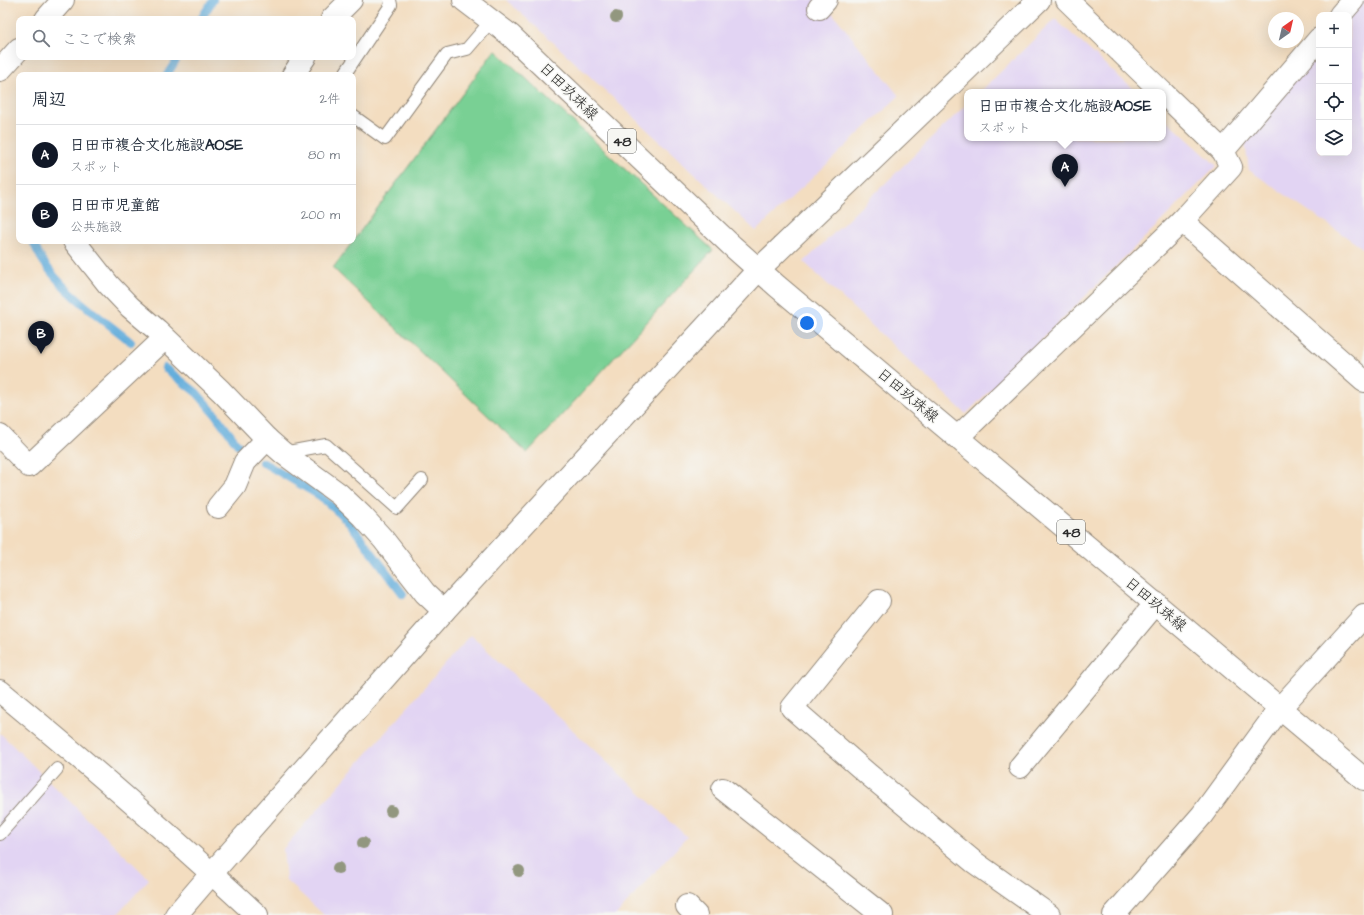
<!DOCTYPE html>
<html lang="ja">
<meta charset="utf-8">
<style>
body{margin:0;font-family:"Architects Daughter","Klee One",sans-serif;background:#f2f2f3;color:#1f2937}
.controls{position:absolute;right:12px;top:12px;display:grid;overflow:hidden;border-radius:8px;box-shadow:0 4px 16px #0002}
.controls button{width:36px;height:36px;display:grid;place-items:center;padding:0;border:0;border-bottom:1px solid #e0e1e3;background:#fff;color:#1f2937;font:20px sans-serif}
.compass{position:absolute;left:1268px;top:12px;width:36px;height:36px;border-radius:50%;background:#fff;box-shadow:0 4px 16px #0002;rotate:34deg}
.you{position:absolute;left:807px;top:323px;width:14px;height:14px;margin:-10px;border:3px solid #fff;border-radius:50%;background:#1a73e8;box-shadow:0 0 0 6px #1a73e833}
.badge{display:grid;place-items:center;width:26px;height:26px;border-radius:50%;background:#111827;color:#fff;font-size:13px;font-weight:700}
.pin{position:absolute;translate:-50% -33px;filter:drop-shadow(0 1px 2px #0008)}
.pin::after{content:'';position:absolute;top:21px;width:14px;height:12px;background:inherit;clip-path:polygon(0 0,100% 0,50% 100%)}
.popup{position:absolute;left:964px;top:89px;width:202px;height:52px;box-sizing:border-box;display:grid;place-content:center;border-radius:8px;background:#fff;filter:drop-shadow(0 1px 3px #0005);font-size:13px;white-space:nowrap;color:#747a83}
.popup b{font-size:15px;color:#1f2937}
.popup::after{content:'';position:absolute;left:50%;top:100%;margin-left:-8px;border:8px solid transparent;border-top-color:#fff}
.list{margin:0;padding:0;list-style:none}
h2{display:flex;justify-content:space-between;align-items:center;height:52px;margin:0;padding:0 16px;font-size:17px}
h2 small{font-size:13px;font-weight:400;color:#747a83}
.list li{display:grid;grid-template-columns:26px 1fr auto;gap:12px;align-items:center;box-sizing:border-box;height:60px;padding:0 16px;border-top:1px solid #e0e1e3}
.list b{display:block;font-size:15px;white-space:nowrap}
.list p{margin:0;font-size:13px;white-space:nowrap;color:#747a83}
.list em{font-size:13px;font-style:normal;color:#747a83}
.icon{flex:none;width:22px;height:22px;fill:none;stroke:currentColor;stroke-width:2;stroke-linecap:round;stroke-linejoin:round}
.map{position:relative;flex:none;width:1364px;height:915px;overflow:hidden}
.search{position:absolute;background:#fff;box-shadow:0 4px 16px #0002;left:16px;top:16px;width:340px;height:44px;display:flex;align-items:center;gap:10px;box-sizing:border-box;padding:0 14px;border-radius:8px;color:#747a83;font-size:15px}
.panel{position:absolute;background:#fff;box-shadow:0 4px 16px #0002;left:16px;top:72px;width:340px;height:172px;border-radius:8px}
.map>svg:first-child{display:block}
.built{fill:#e2d4f3}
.green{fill:#79d094;stroke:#527e60}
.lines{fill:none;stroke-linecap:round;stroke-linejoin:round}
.stream{stroke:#63addb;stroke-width:8}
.service-casing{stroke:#8f8476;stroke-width:14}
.minor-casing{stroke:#8f8476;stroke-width:24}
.tertiary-casing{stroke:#8f8476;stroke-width:24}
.primary-casing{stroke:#8f8476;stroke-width:24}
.service{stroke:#fff;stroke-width:12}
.minor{stroke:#fff;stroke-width:22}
.tertiary{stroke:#fff;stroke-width:22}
.primary{stroke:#fff;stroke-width:22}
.tree{fill:#92977f}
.labels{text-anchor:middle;stroke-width:3;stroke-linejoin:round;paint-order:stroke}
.shield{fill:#f6f6f2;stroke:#686867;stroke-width:1}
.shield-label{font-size:14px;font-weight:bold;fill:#2b2b2b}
.street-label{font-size:15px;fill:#2b2b2b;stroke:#f6f6f2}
</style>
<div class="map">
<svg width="1364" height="915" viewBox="0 0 1364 915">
<rect width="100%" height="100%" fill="#f6f6f2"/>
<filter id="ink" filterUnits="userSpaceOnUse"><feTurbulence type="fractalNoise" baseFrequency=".025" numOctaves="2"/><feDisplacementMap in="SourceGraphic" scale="8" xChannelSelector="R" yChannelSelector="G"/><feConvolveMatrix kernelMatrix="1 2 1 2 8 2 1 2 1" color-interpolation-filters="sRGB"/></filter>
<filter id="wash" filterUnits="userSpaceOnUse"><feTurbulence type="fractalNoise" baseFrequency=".012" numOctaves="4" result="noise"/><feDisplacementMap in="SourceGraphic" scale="16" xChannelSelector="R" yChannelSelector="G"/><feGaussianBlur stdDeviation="0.9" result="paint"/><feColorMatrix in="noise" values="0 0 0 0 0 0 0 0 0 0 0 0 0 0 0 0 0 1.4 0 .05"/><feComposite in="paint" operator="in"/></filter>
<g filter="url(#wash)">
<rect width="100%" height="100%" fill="#f3ddc0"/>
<!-- built -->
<g class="built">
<polygon points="506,0 822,0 899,96 756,231 554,43"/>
<polygon points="1362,0 1364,0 1364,249 1249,170 1244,135 1319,49 1319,153 1349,153 1349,15"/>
<polygon points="1055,19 1136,92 980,92"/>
<polygon points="967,104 967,138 1163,138 1163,117 1217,166 966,414 804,262"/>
<polygon points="471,635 687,837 616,915 324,915 286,880 283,849"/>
<polygon points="0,733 149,879 117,915 0,915"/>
</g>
<!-- green -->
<polygon class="green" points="495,50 713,250 527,453 333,268"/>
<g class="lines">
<!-- stream -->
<g class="stream">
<polyline points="201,19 213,0"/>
<polyline points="167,75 178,57"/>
<path d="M33,241C47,282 98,315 131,342"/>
<polyline points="165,368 197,393 215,414 238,445"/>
<polyline points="262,462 320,496 349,522 403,594"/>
</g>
</g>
</g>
<g filter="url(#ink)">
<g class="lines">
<!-- service casing -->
<g class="service-casing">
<g id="service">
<polyline points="344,75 391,5 390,0"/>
<polyline points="353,116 385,139 447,54 467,49 491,21"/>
<polyline points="283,453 326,445 397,508 422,480"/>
<polyline points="0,834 57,769"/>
</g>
</g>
<!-- minor casing -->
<g class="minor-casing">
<g id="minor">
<polyline points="1067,0 1162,92"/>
<polyline points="819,8 826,0"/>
<polyline points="1340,15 1353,0"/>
<polyline points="46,19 63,0"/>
<polyline points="332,19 351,0"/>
<polyline points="0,70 19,49"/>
<polyline points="293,75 305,57"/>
<polyline points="1223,151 1319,39"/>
<polyline points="1182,221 1364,381"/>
<polyline points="74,241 108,284 130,307 157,330 221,391 267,439 283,453 339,494 362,516 383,539 425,593 444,611"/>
<polyline points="0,436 29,466 165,338"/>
<polyline points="958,437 1182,221 1231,167 1223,151 1163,93"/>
<polyline points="218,507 235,486 245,462 267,439"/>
<polyline points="879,601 792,708 869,775 974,862 1049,915"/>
<path d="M0,691C87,763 174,838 257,915"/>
<polyline points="1020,767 1156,603"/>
<polyline points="723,789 882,915"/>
<polyline points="687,906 696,915"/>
<polyline points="1114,915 1202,815 1280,708 1364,616"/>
</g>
</g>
<!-- tertiary casing -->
<g class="tertiary-casing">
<polyline id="tertiary" points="176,915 212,873 444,611 759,269 1039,0"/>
</g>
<!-- primary casing -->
<g class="primary-casing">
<polyline id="primary" points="464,0 510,35 731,245 777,286 1364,779"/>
</g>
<!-- service -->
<use href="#service" class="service"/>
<!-- minor -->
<use href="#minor" class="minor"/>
<!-- tertiary -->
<use href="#tertiary" class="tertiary"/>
<!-- primary -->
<use href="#primary" class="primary"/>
</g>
<!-- trees -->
<g class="tree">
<circle cx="616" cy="17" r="6"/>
<circle cx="391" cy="811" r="6"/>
<circle cx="363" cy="843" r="6"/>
<circle cx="338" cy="868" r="6"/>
<circle cx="519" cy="871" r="6"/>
</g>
</g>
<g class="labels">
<!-- shield labels -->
<g class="shield">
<rect x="608" y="129" width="28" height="24" rx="3"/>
<rect x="1057" y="520" width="28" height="24" rx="3"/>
</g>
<g class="shield-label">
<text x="622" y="146">48</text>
<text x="1071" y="537">48</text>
</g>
<!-- street labels -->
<g class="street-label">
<text transform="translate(569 91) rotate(44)" y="5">日田玖珠線</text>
<text transform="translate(908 395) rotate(40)" y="5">日田玖珠線</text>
<text transform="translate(1156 604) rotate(40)" y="5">日田玖珠線</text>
</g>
</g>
</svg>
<div class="controls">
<button>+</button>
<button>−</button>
<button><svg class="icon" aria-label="locate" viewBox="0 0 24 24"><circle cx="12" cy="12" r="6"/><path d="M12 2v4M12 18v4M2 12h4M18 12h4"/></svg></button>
<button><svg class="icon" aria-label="layers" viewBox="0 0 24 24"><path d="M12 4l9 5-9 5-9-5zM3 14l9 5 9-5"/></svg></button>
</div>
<svg class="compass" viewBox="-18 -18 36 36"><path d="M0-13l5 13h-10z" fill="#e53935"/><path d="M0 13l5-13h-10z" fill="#747a83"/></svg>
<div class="you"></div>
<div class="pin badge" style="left:1065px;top:187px">A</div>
<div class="popup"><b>日田市複合文化施設AOSE</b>スポット</div>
<div class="pin badge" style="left:41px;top:354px">B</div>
<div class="search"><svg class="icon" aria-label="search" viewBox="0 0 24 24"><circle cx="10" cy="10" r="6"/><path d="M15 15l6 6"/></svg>ここで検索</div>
<section class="panel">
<h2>周辺<small>2件</small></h2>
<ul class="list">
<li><span class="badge">A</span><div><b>日田市複合文化施設AOSE</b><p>スポット</p></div><em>80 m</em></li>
<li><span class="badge">B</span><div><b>日田市児童館</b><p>公共施設</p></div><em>200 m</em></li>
</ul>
</section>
</div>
